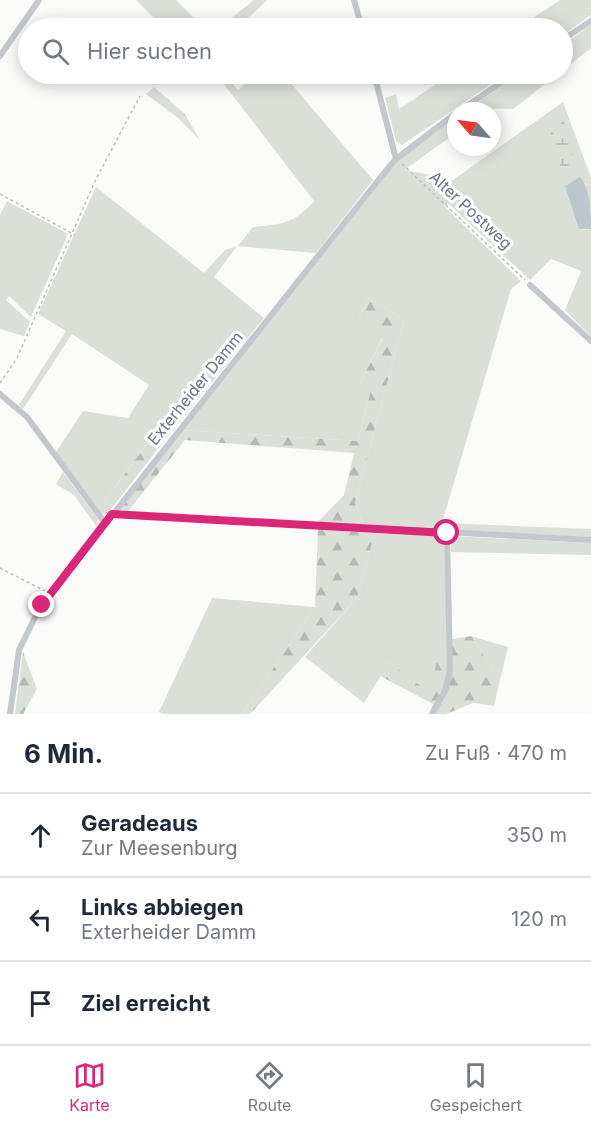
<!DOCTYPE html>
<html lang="de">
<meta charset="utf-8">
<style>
body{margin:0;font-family:Inter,sans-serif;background:#f2f2f3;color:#1f2937}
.compass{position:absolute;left:447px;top:102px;width:54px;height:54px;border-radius:50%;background:#fff;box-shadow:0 3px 15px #0003;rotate:298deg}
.stop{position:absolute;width:18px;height:18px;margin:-14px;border:4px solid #db2777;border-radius:50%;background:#fff}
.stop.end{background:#db2777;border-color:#fff;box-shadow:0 2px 6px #0008}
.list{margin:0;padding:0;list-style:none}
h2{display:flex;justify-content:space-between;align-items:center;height:78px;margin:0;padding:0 24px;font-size:26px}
h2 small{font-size:20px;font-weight:400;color:#747a83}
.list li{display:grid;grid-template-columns:39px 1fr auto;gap:18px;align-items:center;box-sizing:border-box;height:84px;padding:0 24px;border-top:2px solid #e0e1e3}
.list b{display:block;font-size:22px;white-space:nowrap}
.list p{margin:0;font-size:20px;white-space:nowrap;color:#747a83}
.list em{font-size:20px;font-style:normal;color:#747a83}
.icon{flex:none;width:33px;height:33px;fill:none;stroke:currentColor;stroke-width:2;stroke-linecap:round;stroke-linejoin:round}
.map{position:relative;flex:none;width:591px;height:714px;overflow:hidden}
.search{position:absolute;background:#fff;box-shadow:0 3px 15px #0003;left:18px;right:18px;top:18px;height:66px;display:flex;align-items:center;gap:15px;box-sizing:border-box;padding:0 21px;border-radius:33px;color:#747a83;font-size:22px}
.sheet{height:330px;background:#fff}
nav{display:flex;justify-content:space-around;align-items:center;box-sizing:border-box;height:84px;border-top:2px solid #e0e1e3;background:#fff;font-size:16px;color:#747a83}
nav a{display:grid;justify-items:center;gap:3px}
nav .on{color:#db2777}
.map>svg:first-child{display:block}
.grass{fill:#dadfd7}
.forest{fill:url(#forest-firs)}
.wetland{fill:url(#wetland-marsh)}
.water{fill:#bbc7cb}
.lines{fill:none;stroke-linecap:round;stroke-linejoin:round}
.path{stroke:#bbbfc2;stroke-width:1.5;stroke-dasharray:3 3;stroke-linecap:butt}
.minor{stroke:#c3c8cc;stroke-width:6}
.route{stroke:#db2777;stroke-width:8}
.labels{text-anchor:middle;stroke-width:6;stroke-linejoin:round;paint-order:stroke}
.street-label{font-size:16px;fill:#657683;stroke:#fff}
</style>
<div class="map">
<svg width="591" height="714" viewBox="0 0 591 714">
<defs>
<pattern id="forest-firs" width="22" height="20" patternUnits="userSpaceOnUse" patternTransform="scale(1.5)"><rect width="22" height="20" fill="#dadfd7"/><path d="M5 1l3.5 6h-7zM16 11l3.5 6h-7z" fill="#b4b9b4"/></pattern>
<pattern id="wetland-marsh" width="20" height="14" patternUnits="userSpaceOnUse" patternTransform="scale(1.5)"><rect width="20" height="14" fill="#dadfd7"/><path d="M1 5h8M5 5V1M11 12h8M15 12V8" fill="none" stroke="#b4b9b4"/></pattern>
</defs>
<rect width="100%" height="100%" fill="#fafaf8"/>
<!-- grass -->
<g class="grass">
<polygon points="136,0 176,0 204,28 164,28"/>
<path d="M254,0H267C252,14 241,29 219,28Z"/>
<polygon points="560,0 591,0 591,15 563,35 562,28 518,28"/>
<polygon points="591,25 591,48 563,70 563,45"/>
<path d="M216,74H225L238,90L255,74H283L373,180L316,253L237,246L214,277L264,318L164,441L154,434L98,510L56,452L83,411L128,418L149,385L72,334L23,409L19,405L66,331L38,314L96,187L204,273L225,250L238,246L253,227C282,224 294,224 314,201Z"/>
<polygon points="451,74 506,74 402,145 396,141 385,98 396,94 399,109"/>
<path d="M520,74H558L513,109C496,108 483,111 465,111Z"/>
<polygon points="563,102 591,178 591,210 585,183 565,186 583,230 591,229 591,337 565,310 581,271 551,259 530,280 448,203 444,206 521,281 511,289 442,523 591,529 591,537 364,526 355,503 404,320 369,298 359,318 383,337 359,385 370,392 358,441 182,430 383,178 403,156 456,117 456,133 404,170 430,175 443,187"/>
<polygon points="7,201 68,234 31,317 9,296 6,300 30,322 24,336 0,329 0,215"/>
<polygon points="63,472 98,519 97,527 74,495 56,484"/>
<polygon points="367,533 444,536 447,640 441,642 430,694 389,662 364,703 305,657 357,598 372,543"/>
<polygon points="451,536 591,543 591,555 451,552"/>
<polygon points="212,598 315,607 242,714 163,714 159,712"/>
<polygon points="471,636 508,647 500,680"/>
</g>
<!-- forest -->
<g class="forest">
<polygon points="154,87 184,113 200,140 178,118 146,94"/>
<polygon points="369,298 404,320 355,503 364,526 318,522 344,495 354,453 185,440 128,511 120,510 182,430 358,441 370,393 359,385 383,338 359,318"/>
<polygon points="155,433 164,441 108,513 102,514 98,510"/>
<polygon points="318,529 367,533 372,543 357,598 250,714 242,714 315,607"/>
<polygon points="471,636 500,680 494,706 473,703 446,714 429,714 433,704 380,676 389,662 430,693 441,641"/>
<polygon points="23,652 37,689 23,714 15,714"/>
</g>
<!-- wetland -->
<polygon class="wetland" points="564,121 575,166 576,172 562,172 551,134 551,130"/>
<!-- water -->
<path class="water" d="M580,177C591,190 591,212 591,229H579L565,186Z"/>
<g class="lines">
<!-- path -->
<g class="path">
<polyline points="402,164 525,280"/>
<polyline points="0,194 75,235"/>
<polyline points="0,383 17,358 96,179 140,96"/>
<polyline points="0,568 45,591"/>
</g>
<!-- minor -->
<g class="minor">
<polyline points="354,0 362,28"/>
<polyline points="562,40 591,21"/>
<polyline points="0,56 39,0"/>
<polyline points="374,74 396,159"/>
<polyline points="459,111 514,74"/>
<polyline points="530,285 591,341"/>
<polyline points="0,394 27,417 105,523"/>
<polyline points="112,514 591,540"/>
<polyline points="10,714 19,650 41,605 380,178 396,159 456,113"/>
<polyline points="432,714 445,691 450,671 447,533"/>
</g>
</g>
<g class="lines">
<!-- route -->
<polyline class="route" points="42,605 112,514 447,533"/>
</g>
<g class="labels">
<!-- street labels -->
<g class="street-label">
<text transform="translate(471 210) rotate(43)" y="6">Alter Postweg</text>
<text transform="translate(195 388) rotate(-51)" y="6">Exterheider Damm</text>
</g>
</g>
</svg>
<svg class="compass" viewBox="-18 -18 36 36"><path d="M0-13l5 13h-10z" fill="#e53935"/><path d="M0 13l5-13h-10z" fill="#747a83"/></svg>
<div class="stop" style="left:447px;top:533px"></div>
<div class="stop end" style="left:42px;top:605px"></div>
<div class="search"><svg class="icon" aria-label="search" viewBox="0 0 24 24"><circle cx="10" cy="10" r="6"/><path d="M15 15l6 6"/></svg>Hier suchen</div>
</div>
<section class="sheet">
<h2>6 Min.<small>Zu Fuß · 470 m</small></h2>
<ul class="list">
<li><svg class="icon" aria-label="ahead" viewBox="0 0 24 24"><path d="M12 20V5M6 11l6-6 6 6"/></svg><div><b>Geradeaus</b><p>Zur Meesenburg</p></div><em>350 m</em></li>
<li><svg class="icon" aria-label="left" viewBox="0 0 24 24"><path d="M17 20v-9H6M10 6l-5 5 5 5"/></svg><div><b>Links abbiegen</b><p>Exterheider Damm</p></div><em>120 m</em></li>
<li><svg class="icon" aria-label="arrive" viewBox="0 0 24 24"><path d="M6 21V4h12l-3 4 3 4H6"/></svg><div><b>Ziel erreicht</b></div></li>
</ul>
</section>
<nav>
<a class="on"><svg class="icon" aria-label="map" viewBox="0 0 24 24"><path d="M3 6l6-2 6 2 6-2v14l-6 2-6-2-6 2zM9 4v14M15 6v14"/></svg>Karte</a>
<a><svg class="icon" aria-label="directions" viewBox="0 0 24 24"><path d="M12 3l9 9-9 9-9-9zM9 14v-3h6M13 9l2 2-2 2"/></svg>Route</a>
<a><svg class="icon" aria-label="saved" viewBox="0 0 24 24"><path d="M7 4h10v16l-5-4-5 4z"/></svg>Gespeichert</a>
</nav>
